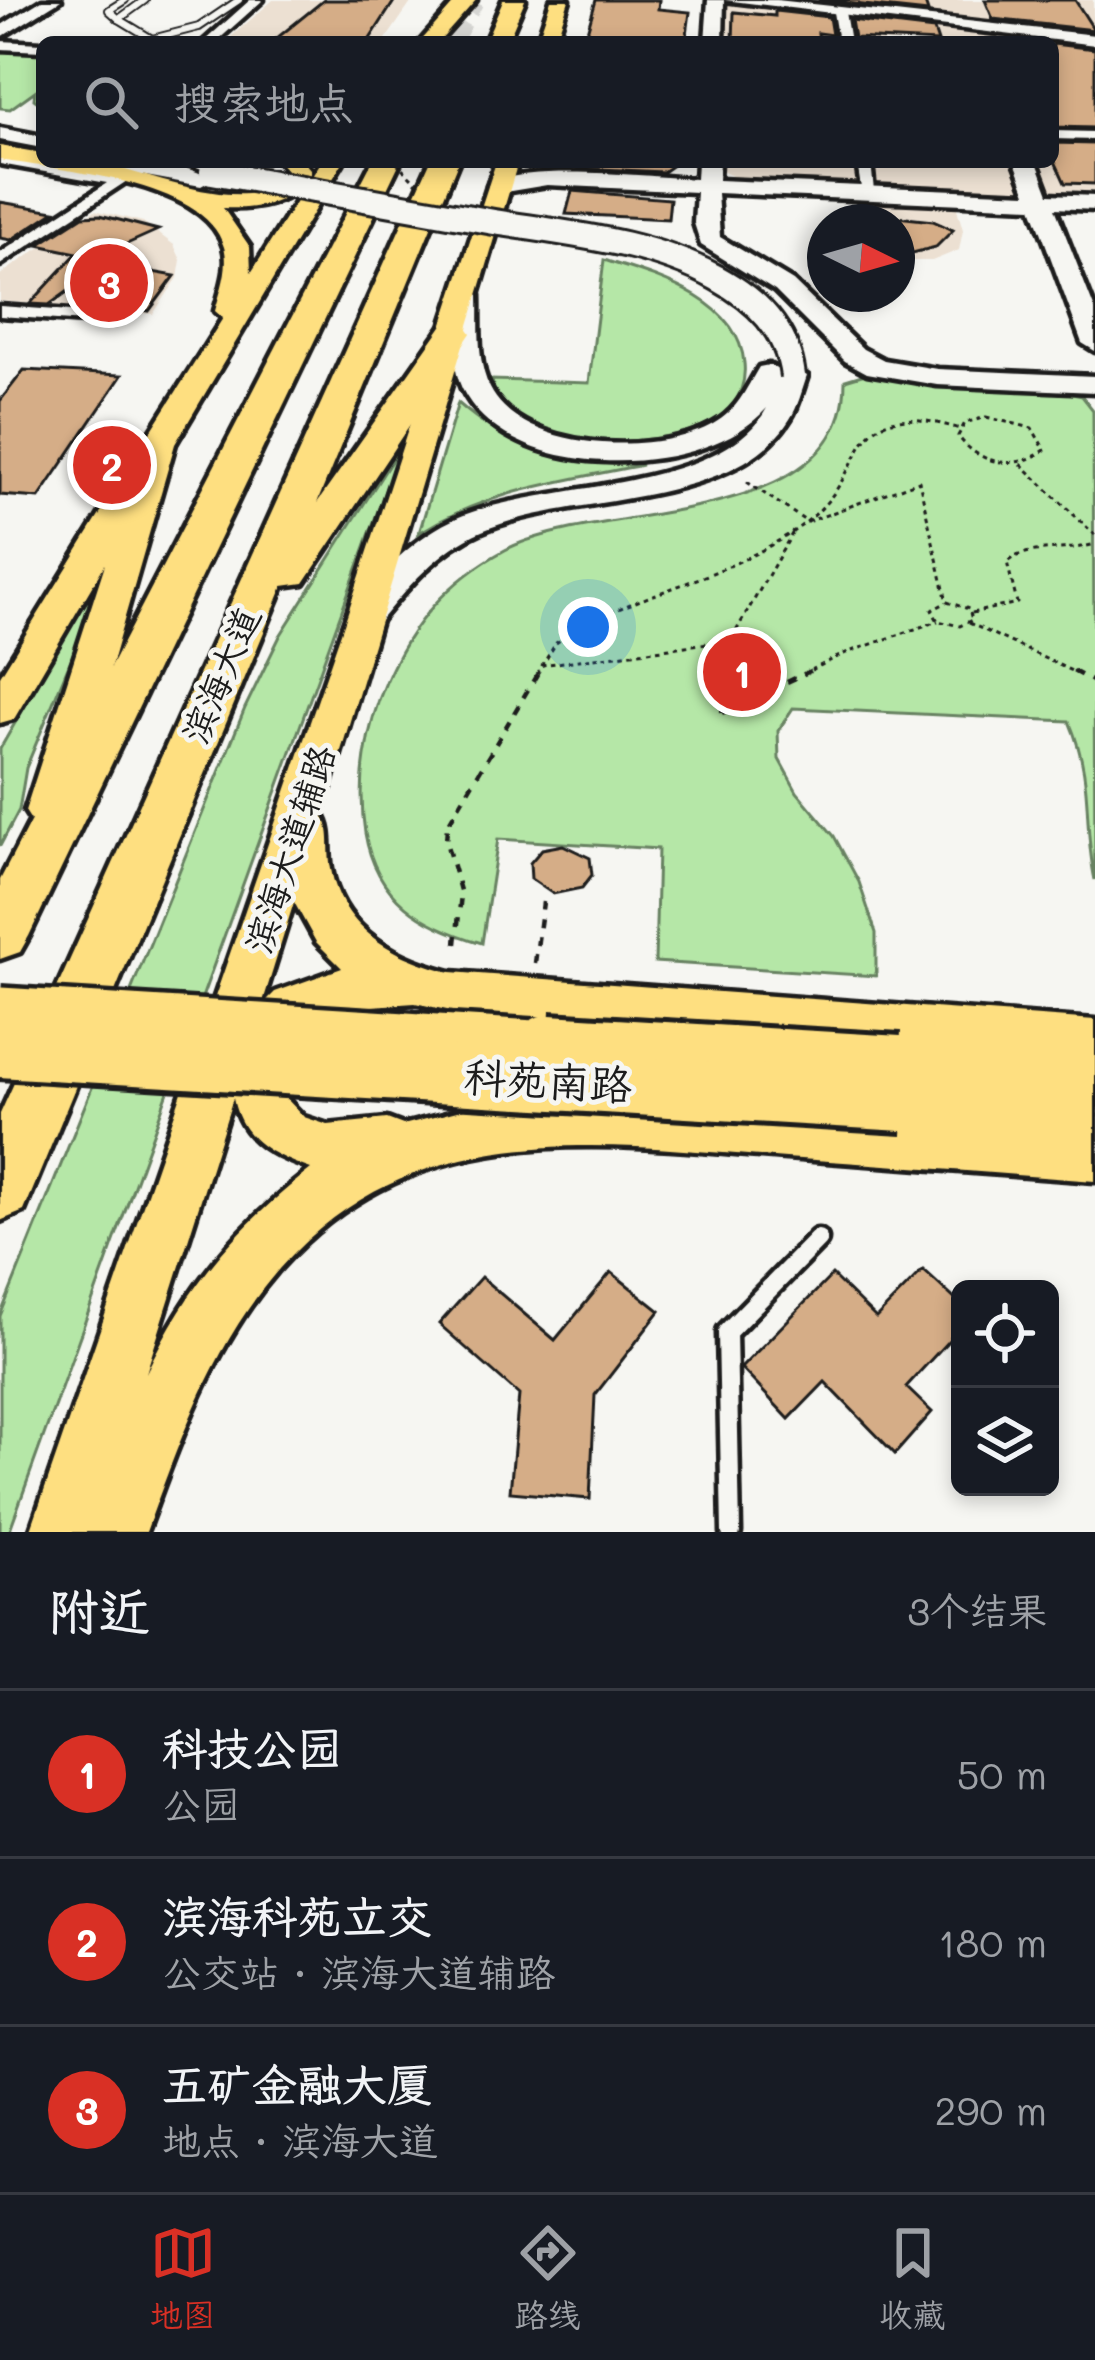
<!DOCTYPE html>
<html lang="zh">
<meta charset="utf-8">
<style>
body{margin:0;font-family:Mali,"LXGW WenKai TC",sans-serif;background:#242831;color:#f1f3f6}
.controls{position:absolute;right:36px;bottom:36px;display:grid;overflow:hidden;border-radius:18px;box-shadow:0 6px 18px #0003}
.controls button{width:108px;height:108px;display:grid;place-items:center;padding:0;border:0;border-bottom:3px solid #363941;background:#171b24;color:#f1f3f6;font:60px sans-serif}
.compass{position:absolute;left:807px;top:204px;width:108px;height:108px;border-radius:50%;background:#171b24;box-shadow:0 6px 18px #0003;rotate:95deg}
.you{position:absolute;left:588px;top:627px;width:42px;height:42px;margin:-30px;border:9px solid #fff;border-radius:50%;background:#1a73e8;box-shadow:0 0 0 18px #1a73e833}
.badge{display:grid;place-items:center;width:78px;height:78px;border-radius:50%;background:#d93025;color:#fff;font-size:39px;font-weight:700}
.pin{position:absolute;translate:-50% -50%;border:6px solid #fff;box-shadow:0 3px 12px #0006}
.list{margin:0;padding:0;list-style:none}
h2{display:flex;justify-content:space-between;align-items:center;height:156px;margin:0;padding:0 48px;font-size:51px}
h2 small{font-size:39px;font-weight:400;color:#9ea1a6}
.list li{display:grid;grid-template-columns:78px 1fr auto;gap:36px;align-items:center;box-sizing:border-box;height:168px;padding:0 48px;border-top:3px solid #363941}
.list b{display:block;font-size:45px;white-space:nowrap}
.list p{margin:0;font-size:39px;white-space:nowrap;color:#9ea1a6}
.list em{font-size:39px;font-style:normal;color:#9ea1a6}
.icon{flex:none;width:66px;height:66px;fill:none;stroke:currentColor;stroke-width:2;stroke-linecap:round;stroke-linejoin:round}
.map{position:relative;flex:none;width:1095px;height:1532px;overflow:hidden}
.search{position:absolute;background:#171b24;box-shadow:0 6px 18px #0003;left:36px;right:36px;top:36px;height:132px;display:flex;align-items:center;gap:30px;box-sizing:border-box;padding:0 42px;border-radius:18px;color:#9ea1a6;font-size:45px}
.sheet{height:660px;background:#171b24}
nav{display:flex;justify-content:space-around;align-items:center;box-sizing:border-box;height:168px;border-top:3px solid #363941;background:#171b24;font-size:33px;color:#9ea1a6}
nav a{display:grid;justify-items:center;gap:6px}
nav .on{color:#d93025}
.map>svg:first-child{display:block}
.built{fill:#ece0d2}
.green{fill:#b5e7a7;stroke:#688262;stroke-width:3}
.building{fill:#d5ad87;stroke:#1c1c1c;stroke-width:3}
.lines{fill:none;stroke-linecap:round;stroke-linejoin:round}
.highway-tunnel{stroke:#d5d5d2;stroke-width:24;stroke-dasharray:24 12;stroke-linecap:butt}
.lane-far1-casing{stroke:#1c1c1c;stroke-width:10}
.lane-casing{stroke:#1c1c1c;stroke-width:27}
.street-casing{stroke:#1c1c1c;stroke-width:9}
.secondary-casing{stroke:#1c1c1c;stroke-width:9}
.primary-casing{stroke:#1c1c1c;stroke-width:9}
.highway-casing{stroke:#1c1c1c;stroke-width:9}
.path-far1{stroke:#1c1c1c;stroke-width:3;stroke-dasharray:4.5 4.5;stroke-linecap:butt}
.path{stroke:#1c1c1c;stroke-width:4.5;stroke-dasharray:9 9;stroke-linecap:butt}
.lane-far1{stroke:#f6f6f2;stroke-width:6}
.lane{stroke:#f6f6f2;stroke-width:18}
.street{fill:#f6f6f2;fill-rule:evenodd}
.secondary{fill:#f6f6f2;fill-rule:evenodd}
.primary{fill:#fedf80;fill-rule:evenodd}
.highway{fill:#fedf80;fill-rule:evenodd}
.secondary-bridge-casing{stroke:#1c1c1c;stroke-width:30;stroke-linecap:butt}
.primary-bridge-far1-casing{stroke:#1c1c1c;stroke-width:54;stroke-linecap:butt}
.primary-bridge-casing{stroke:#1c1c1c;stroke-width:68;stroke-linecap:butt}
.path-bridge{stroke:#1c1c1c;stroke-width:3;stroke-dasharray:4.5 4.5;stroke-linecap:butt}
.secondary-bridge{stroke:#f6f6f2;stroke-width:24}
.primary-bridge-far1{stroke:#fedf80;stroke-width:45}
.primary-bridge{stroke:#fedf80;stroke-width:58}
.labels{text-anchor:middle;stroke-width:10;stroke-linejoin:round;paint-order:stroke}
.street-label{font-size:36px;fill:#1c1c1c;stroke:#f6f6f2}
.near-street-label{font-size:42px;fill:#1c1c1c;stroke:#f6f6f2}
</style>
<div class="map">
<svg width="1095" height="1532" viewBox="0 0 1095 1532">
<rect width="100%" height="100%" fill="#f6f6f2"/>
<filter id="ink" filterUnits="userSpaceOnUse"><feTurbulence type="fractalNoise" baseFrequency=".00833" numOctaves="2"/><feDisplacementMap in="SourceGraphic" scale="24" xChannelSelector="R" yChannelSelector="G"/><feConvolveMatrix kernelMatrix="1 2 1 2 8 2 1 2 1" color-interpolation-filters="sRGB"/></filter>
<g filter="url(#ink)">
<!-- built -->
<g class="built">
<polygon points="273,0 413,0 384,42 225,42"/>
<polygon points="727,0 1093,0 1095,192 951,187 963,230 959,250 932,261 897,261 897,222 858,222 851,182 734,177 720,170 720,162 1053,162 1053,42 725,42"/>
<polygon points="95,210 143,222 174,245 181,260 178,278 153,314 0,301 0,275"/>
</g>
<!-- green -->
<g class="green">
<polygon points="0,50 42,51 42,105 34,99 35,91 10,109 0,108"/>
<path d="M604,260C654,276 738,298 744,363C746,381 740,400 726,412C679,454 501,457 492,380L589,383Z"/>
<path d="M865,374L918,384L1068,393L1082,396L1093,410L1095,880C1082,819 1095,783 1069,721L793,708L778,731L779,759L797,792L834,836L859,882L876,933V976L655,962L658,849L498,839L482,943C423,926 376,899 365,833C357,783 366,728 386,682C411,623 448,581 505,550C596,501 846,532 845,380Z"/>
<path d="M458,403C523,459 561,457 642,465C564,481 488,490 419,533Z"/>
<polygon points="402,444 9,1532 0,1532 0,1316 245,708 280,636"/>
<polygon points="120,541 26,768 19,810 0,846 0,749"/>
</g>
<!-- building -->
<g class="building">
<polygon points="324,0 395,0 368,42 272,42"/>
<polygon points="596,0 659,0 658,9 690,12 686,42 584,42"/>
<polygon points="818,0 924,0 928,12"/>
<polygon points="985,0 1075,0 1094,30 993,19"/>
<polygon points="775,11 829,17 832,35 818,33 819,42 733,42 734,12 775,16"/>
<polygon points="851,20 934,30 938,42 854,38"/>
<polygon points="1053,44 1095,49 1095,128 1053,127"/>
<polygon points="1053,143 1095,144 1095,184 1065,183 1053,157"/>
<polygon points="579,162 677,162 663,172 578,168"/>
<polygon points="572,191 670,199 668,219 566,214"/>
<polygon points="0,202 55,211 11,240 0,238"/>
<polygon points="100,215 158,230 89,261 106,264 49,305 30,304 77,253 38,245 83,216"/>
<polygon points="897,217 933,221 953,230 936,247 897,257"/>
<polygon points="108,264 175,276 149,311 81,298"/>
<polygon points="24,370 122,375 39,498 0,495 0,401"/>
<polygon points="563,845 590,858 592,875 582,888 553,894 531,879 530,863 542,849"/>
<polygon points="923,1270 960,1304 960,1328 906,1387 932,1412 895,1454 825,1382 789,1419 741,1368 832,1275 876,1318"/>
<polygon points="611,1272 660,1311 595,1395 590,1499 510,1492 519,1395 439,1324 481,1277 555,1340"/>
</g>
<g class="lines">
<!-- highway-tunnel -->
<polyline class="highway-tunnel" points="449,42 472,0"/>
<!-- lane-far1 casing -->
<g class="lane-far1-casing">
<g id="lane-far1">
<polyline points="119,19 109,10 125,0"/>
<polyline points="152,39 199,27 239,0"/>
<polyline points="140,42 152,39 119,19 145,0"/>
</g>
</g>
<!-- lane casing -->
<g class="lane-casing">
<polyline id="lane" points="731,1532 727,1332 818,1239"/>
</g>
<!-- street casing -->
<g class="street-casing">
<g id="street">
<polygon points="250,0 263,0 216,42 203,42"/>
<polygon points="839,9 845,12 850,42 838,42 833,12"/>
<polygon points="0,41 42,43 42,51 0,49"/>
<polygon points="1053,131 1095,132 1095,140 1053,139"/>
<polygon points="0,156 120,177 127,181 0,265 0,253 107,183 0,164"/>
<polygon points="857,162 871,162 874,191 861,188"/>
<polygon points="0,306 114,314 123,319 114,324 0,316"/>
</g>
</g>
<!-- secondary casing -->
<g class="secondary-casing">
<g id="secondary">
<polygon points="42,0 61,0 0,38 0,26"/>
<polygon points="708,0 777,0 1095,35 1095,45 724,0 723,42 705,42"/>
<polygon points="0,128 42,136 42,148 0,140"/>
<path d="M91,162C127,162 183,159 212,180L201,186L102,168Z"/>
<path d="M697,162H719L718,180L1027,193L1015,162H1037L1049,194L1095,196V210L1055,208L1095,310V351L1082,343L1032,207L717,193L720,237L793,281L863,349L884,360L937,369L1095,376V392L937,385L867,373L845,361L775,291L701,245L694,223L696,192L547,185L499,193L488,186C519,162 653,177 696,179Z"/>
<path d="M466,287L479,295C480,324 476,361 490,388C522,452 657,456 713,424C738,410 745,390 759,367L769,365L782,372L793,368L807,376C802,390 798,407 790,419C735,509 570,493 482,531C439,549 407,588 378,623H354L349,615C374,577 416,535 459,517C541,482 721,492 767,408C704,479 518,483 466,396C448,367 454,327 453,295Z"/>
</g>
</g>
<!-- primary casing -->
<g class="primary-casing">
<g id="primary">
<polygon points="457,0 476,0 439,42 420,42"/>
<polygon points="551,0 569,0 555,42 537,42"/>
<path d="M0,146L42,153V162C61,162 81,160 99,163C142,171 263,224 287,171L279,162H304L310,169V179C288,204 255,210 223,208L250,247L251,273L321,162H343L175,444L69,811L62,822L47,827L32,822L25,811L105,564L14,719L0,723V676L112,495L127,493L143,444L223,318L215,311C220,292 230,267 224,247C205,180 58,170 0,160Z"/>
<path d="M496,162H518L322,814C333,831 327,849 331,869C342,930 395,958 451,972L1095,1020V1181C992,1173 889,1165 786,1158C612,1145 430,1115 295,1252C219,1328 182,1434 146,1532H30L347,615ZM294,902L316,942L342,968L275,992L262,1005ZM415,1003L488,1019L884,1048L873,1065L881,1081L889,1084L878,1102L884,1116L588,1095L488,1103L403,1125L387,1119L328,1125L304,1117L285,1097L280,1073L287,1047L310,1021L342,1008ZM233,1098C241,1141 274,1156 311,1169C236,1228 187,1286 146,1373Z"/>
</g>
</g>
<!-- highway casing -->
<g class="highway-casing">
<g id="highway">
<polygon points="503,0 525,0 507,42 485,42"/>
<polygon points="372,162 400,162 29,936 20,952 0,959 0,880"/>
<polygon points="430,162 458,162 317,503 442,326 466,326 471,333 304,583 283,586 24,1211 0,1221 0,1114"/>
</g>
</g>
<!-- path-far1 -->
<g class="path-far1">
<path d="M986,417L1032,428L1045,450C1016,471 979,465 958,436L965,423Z"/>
<polyline points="1021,464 1095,535"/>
<polyline points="747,482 807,522 919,481 947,602"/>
<polygon points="947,602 969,609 972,620 960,626 938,621 932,610"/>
<path d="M972,613L1017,603L1007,562C1030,544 1066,553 1095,544"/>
<polyline points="969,623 1078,674"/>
<polyline points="541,665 731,640"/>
<path d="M537,674L556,643L573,631C648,589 729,578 801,526C879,469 837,392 960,429"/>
<polyline points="727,674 731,640 793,532"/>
<polyline points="803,674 846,653 938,621"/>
</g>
<!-- path -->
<g class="path">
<polyline points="1073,671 1095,683"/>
<polyline points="722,713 810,671"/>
<polyline points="722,713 727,671"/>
<polyline points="456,944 461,894 446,842 447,826 539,671"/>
<polyline points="535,963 543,902"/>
</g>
<!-- lane-far1 -->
<use href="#lane-far1" class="lane-far1"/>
<!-- lane -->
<use href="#lane" class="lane"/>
<!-- street -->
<use href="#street" class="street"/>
<!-- secondary -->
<use href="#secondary" class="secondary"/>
<!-- primary -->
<use href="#primary" class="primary"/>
<!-- highway -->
<use href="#highway" class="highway"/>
<!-- secondary-bridge casing -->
<g class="secondary-bridge-casing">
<path id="secondary-bridge" d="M212,172C306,189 400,206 494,222C569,234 650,241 717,278C757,300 787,329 793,376"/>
</g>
<!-- primary-bridge-far1 casing -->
<g class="primary-bridge-far1-casing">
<polyline id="primary-bridge-far1" points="0,1010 598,1047"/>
</g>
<!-- primary-bridge casing -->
<g class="primary-bridge-casing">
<g id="primary-bridge">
<polyline points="548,1044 899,1065"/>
<polyline points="0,1048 904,1102"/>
</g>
</g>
<!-- path-bridge -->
<polyline class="path-bridge" points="396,162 417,183"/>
<!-- secondary-bridge -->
<use href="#secondary-bridge" class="secondary-bridge"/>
<!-- primary-bridge-far1 -->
<use href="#primary-bridge-far1" class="primary-bridge-far1"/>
<!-- primary-bridge -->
<use href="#primary-bridge" class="primary-bridge"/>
</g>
</g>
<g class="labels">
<!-- street labels -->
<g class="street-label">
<text transform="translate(221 675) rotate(-67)" y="13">滨海大道</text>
<text transform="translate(290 849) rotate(-72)" y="13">滨海大道辅路</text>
</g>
<!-- near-street labels -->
<g class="near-street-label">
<text transform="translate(548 1081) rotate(3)" y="15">科苑南路</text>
</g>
</g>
</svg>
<div class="controls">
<button><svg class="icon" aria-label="locate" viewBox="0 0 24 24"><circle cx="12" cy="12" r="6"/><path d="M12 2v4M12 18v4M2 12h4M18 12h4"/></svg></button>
<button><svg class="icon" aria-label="layers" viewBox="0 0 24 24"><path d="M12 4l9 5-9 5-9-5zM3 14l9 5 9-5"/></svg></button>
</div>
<svg class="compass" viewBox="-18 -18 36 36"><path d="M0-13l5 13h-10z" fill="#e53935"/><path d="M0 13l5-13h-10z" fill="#9ea1a6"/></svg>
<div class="you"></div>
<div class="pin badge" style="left:742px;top:672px">1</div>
<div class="pin badge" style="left:112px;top:465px">2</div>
<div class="pin badge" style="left:109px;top:283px">3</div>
<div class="search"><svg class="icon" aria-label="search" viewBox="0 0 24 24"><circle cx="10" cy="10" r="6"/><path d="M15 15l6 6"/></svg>搜索地点</div>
</div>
<section class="sheet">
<h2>附近<small>3个结果</small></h2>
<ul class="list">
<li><span class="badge">1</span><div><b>科技公园</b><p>公园</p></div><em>50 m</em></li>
<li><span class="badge">2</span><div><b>滨海科苑立交</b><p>公交站 · 滨海大道辅路</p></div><em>180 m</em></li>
<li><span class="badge">3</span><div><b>五矿金融大厦</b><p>地点 · 滨海大道</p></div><em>290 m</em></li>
</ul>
</section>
<nav>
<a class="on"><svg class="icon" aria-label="map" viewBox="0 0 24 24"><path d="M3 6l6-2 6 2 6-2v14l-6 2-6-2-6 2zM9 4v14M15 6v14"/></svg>地图</a>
<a><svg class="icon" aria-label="directions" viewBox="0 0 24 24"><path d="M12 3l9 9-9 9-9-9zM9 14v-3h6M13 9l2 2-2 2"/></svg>路线</a>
<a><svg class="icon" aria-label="saved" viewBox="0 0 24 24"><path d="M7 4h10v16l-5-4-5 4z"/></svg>收藏</a>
</nav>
